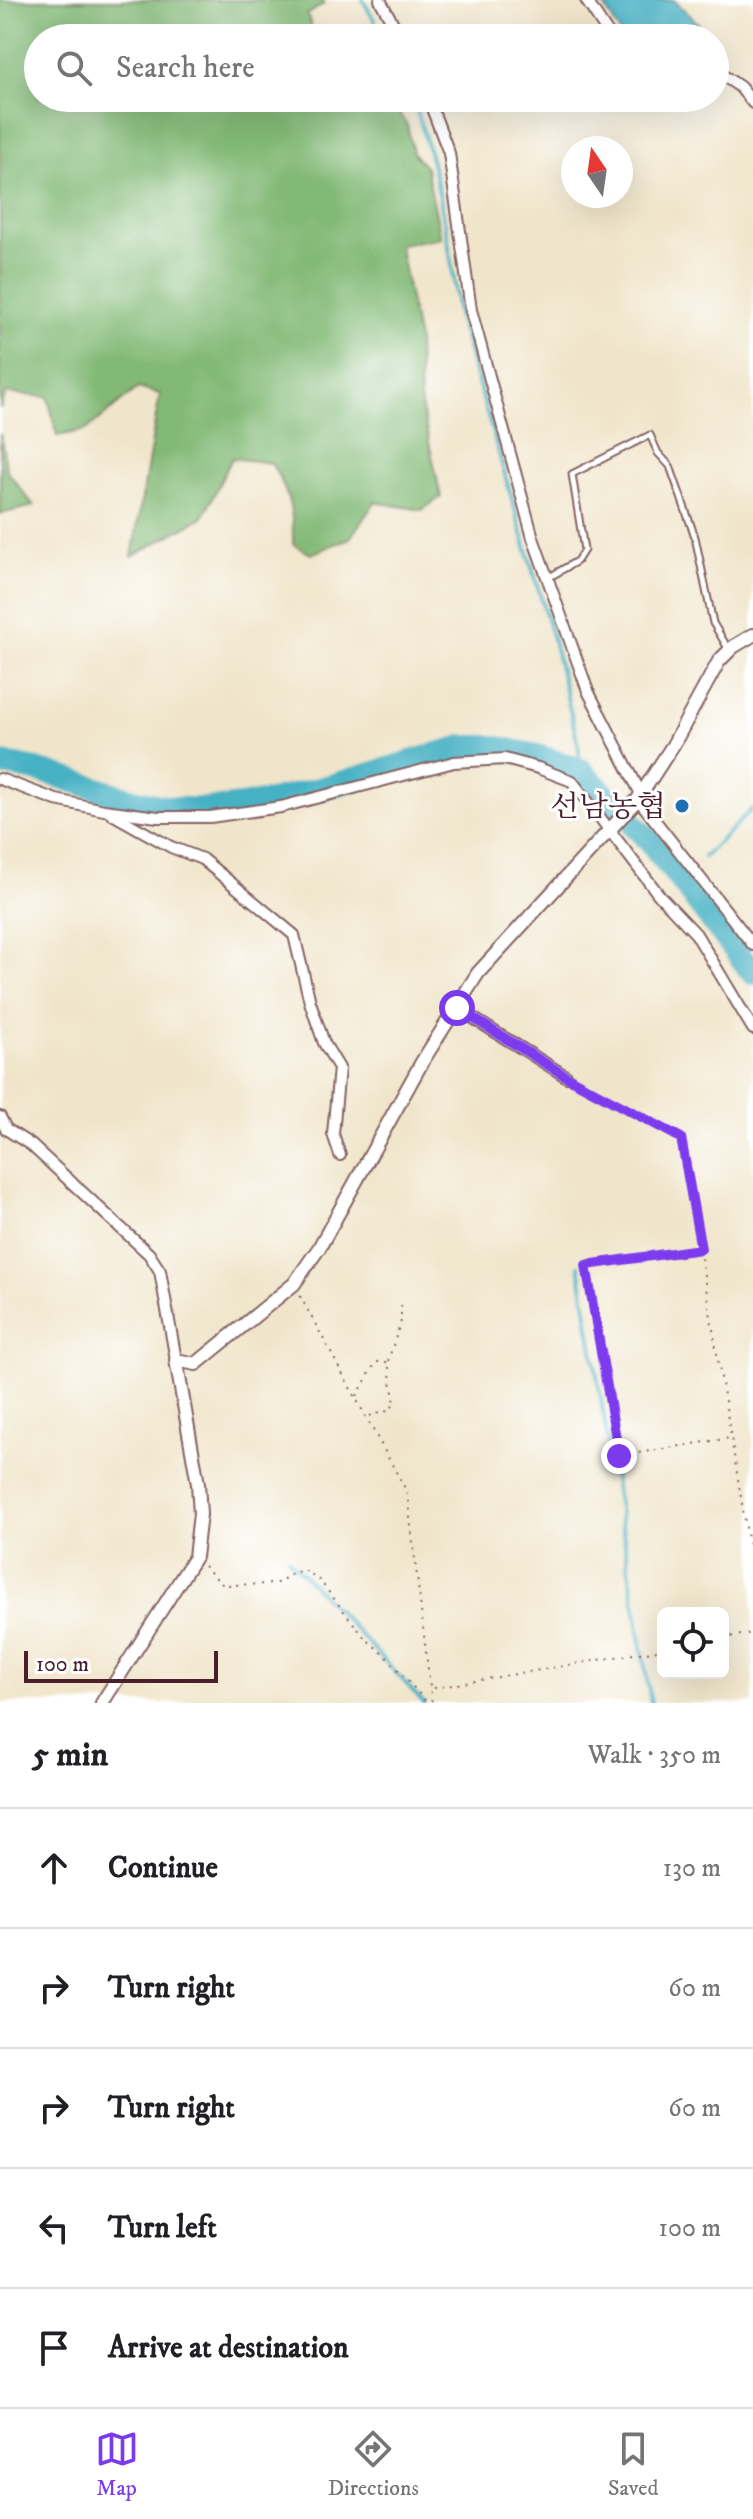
<!DOCTYPE html>
<meta charset="utf-8">
<style>
body{margin:0;font-family:"IM FELL DW Pica","Noto Serif KR",serif;background:#f6f6f6;color:#202124}
.controls{position:absolute;right:24px;bottom:24px;display:grid;overflow:hidden;border-radius:12px;box-shadow:0 8px 32px #0002}
.controls button{width:72px;height:72px;display:grid;place-items:center;padding:0;border:0;border-bottom:2px solid #e0e0e0;background:#fff;color:#202124;font:40px sans-serif}
.compass{position:absolute;left:561px;top:136px;width:72px;height:72px;border-radius:50%;background:#fff;box-shadow:0 8px 32px #0002;rotate:347deg}
.scale{position:absolute;left:24px;bottom:20px;width:194px;box-sizing:border-box;padding-left:8px;border:4px solid #4a1f2b;border-top:0;font-size:22px;line-height:28px;white-space:nowrap;color:#4a1f2b;-webkit-text-stroke:6px #fff;paint-order:stroke}
.stop{position:absolute;width:24px;height:24px;margin:-18px;border:6px solid #7c3aed;border-radius:50%;background:#fff}
.stop.end{background:#7c3aed;border-color:#fff;box-shadow:0 2px 8px #0008}
.list{margin:0;padding:0;list-style:none}
h2{display:flex;justify-content:space-between;align-items:center;height:104px;margin:0;padding:0 32px;font-size:34px}
h2 small{font-size:26px;font-weight:400;color:#757577}
.list li{display:grid;grid-template-columns:52px 1fr auto;gap:24px;align-items:center;box-sizing:border-box;height:120px;padding:0 32px;border-top:2px solid #e0e0e0}
.list b{display:block;font-size:30px;white-space:nowrap}
.list em{font-size:26px;font-style:normal;color:#757577}
.icon{flex:none;width:44px;height:44px;fill:none;stroke:currentColor;stroke-width:2;stroke-linecap:round;stroke-linejoin:round}
.map{position:relative;flex:none;width:753px;height:1703px;overflow:hidden}
.search{position:absolute;background:#fff;box-shadow:0 8px 32px #0002;left:24px;right:24px;top:24px;height:88px;display:flex;align-items:center;gap:20px;box-sizing:border-box;padding:0 28px;border-radius:44px;color:#757577;font-size:30px}
.sheet{height:704px;background:#fff}
nav{display:flex;justify-content:space-around;align-items:center;box-sizing:border-box;height:112px;border-top:2px solid #e0e0e0;background:#fff;font-size:22px;color:#757577}
nav a{display:grid;justify-items:center;gap:4px}
nav .on{color:#7c3aed}
.map>svg:first-child{display:block}
.forest{fill:#82b976;stroke:#666c50;stroke-width:2}
.water{fill:#46b1c4;stroke:#486878;stroke-width:2}
.lines{fill:none;stroke-linecap:round;stroke-linejoin:round}
.stream{stroke:#46b1c4;stroke-width:4}
.river{stroke:#46b1c4;stroke-width:24}
.service-casing{stroke:#846463;stroke-width:9}
.minor-casing{stroke:#846463;stroke-width:14}
.tertiary-casing{stroke:#846463;stroke-width:16}
.path{stroke:#846463;stroke-width:2;stroke-dasharray:2 6;stroke-linecap:butt}
.service{stroke:#fff;stroke-width:5}
.minor{stroke:#fff;stroke-width:10}
.tertiary{stroke:#fff;stroke-width:12}
.route{stroke:#7c3aed;stroke-width:10}
.poi-dot{fill:#1f6fb2;stroke:#fff;stroke-width:3}
.labels{text-anchor:middle;stroke-width:6;stroke-linejoin:round;paint-order:stroke}
.poi-label{font-size:30px;fill:#4a1f2b;stroke:#fff;text-anchor:end}
</style>
<div class="map">
<svg width="753" height="1703" viewBox="0 0 753 1703">
<rect width="100%" height="100%" fill="#fff"/>
<filter id="ink" filterUnits="userSpaceOnUse"><feTurbulence type="fractalNoise" baseFrequency=".0125" numOctaves="2"/><feDisplacementMap in="SourceGraphic" scale="16" xChannelSelector="R" yChannelSelector="G"/><feConvolveMatrix kernelMatrix="1 2 1 2 8 2 1 2 1" color-interpolation-filters="sRGB"/></filter>
<filter id="wash" filterUnits="userSpaceOnUse"><feTurbulence type="fractalNoise" baseFrequency=".006" numOctaves="4" result="noise"/><feDisplacementMap in="SourceGraphic" scale="32" xChannelSelector="R" yChannelSelector="G"/><feGaussianBlur stdDeviation="1.8" result="paint"/><feColorMatrix in="noise" values="0 0 0 0 0 0 0 0 0 0 0 0 0 0 0 0 0 1.4 0 .05"/><feComposite in="paint" operator="in"/></filter>
<g filter="url(#wash)">
<rect width="100%" height="100%" fill="#f0e5ca"/>
<!-- forest -->
<g class="forest">
<path d="M0,0H322L324,4L307,15L317,38H38V98H370L391,102L407,125L413,153L426,168L441,238L399,244L418,340L420,400L441,497L422,510L375,502L350,538L311,554L293,544C294,511 288,490 271,463L232,458L203,517L132,556L160,394L138,388L86,430L57,436L48,397L6,393L0,409Z"/>
<polygon points="0,433 7,471 34,506 0,514"/>
</g>
<!-- water -->
<polygon class="water" points="601,0 674,0 699,24 698,38 623,38"/>
<g class="lines">
<!-- stream -->
<g class="stream">
<polyline points="363,0 384,38"/>
<path d="M412,98C436,162 451,246 458,314L552,636L578,743L581,770"/>
<polyline points="704,857 753,808"/>
<polyline points="579,1266 651,1703"/>
<polyline points="288,1558 424,1703"/>
</g>
<!-- river -->
<path class="river" d="M0,764C57,769 109,798 166,807C250,821 381,768 464,747H493L538,756L581,770L652,844L753,973"/>
</g>
</g>
<g filter="url(#ink)">
<g class="lines">
<!-- service casing -->
<g class="service-casing">
<polyline id="service" points="548,578 577,561 584,550 572,474 650,435 658,453 670,466 695,537 713,623 729,650"/>
</g>
<!-- minor casing -->
<g class="minor-casing">
<g id="minor">
<polyline points="380,0 401,38"/>
<polyline points="586,0 611,38"/>
<polyline points="715,70 740,87 753,103"/>
<polyline points="428,98 449,153 471,310 533,538 588,691 641,794"/>
<polyline points="0,779 56,800 104,810 158,817 210,817 281,807 454,762 505,759 538,768 572,781 659,895 696,934 753,1029"/>
<polyline points="638,799 753,945"/>
<polyline points="112,814 171,847 202,859 294,935 310,1002 324,1043 339,1068 333,1134 340,1155"/>
<polyline points="457,1008 567,1077"/>
<polyline points="0,1117 6,1129 31,1145 149,1254 160,1271 176,1360"/>
</g>
</g>
<!-- tertiary casing -->
<g class="tertiary-casing">
<polyline id="tertiary" points="102,1703 195,1557 200,1514 198,1484 176,1360 196,1364 294,1284 319,1248 422,1062 478,973 638,799 673,745 719,661 733,647 753,635"/>
</g>
<!-- path -->
<g class="path">
<polyline points="577,1082 681,1138 753,1569"/>
<polyline points="699,1249 586,1265 619,1456 730,1438"/>
<polyline points="300,1296 407,1492 432,1703"/>
<polyline points="388,1361 401,1321 401,1304"/>
<polyline points="357,1396 376,1362 388,1362 395,1404 387,1411 366,1417"/>
<polyline points="204,1566 223,1585 275,1584 295,1572 307,1571 320,1581 365,1638 387,1657 427,1703"/>
<polyline points="723,1638 753,1633"/>
<polyline points="434,1688 663,1649"/>
</g>
<!-- service -->
<use href="#service" class="service"/>
<!-- minor -->
<use href="#minor" class="minor"/>
<!-- tertiary -->
<use href="#tertiary" class="tertiary"/>
</g>
</g>
<g class="lines" filter="url(#ink)">
<!-- route -->
<polyline class="route" points="457,1008 567,1077 681,1138 701,1249 586,1265 619,1456"/>
</g>
<!-- markers -->
<circle class="poi-dot" cx="682" cy="806" r="8"/>
<g class="labels">
<!-- poi labels -->
<g class="poi-label">
<text x="666" y="816">선남농협</text>
</g>
</g>
</svg>
<div class="controls">
<button><svg class="icon" aria-label="locate" viewBox="0 0 24 24"><circle cx="12" cy="12" r="6"/><path d="M12 2v4M12 18v4M2 12h4M18 12h4"/></svg></button>
</div>
<svg class="compass" viewBox="-18 -18 36 36"><path d="M0-13l5 13h-10z" fill="#e53935"/><path d="M0 13l5-13h-10z" fill="#757577"/></svg>
<div class="scale">100 m</div>
<div class="stop" style="left:457px;top:1008px"></div>
<div class="stop end" style="left:619px;top:1456px"></div>
<div class="search"><svg class="icon" aria-label="search" viewBox="0 0 24 24"><circle cx="10" cy="10" r="6"/><path d="M15 15l6 6"/></svg>Search here</div>
</div>
<section class="sheet">
<h2>5 min<small>Walk · 350 m</small></h2>
<ul class="list">
<li><svg class="icon" aria-label="ahead" viewBox="0 0 24 24"><path d="M12 20V5M6 11l6-6 6 6"/></svg><div><b>Continue</b></div><em>130 m</em></li>
<li><svg class="icon" aria-label="right" viewBox="0 0 24 24"><path d="M7 20v-9h11M14 6l5 5-5 5"/></svg><div><b>Turn right</b></div><em>60 m</em></li>
<li><svg class="icon" aria-label="right" viewBox="0 0 24 24"><path d="M7 20v-9h11M14 6l5 5-5 5"/></svg><div><b>Turn right</b></div><em>60 m</em></li>
<li><svg class="icon" aria-label="left" viewBox="0 0 24 24"><path d="M17 20v-9H6M10 6l-5 5 5 5"/></svg><div><b>Turn left</b></div><em>100 m</em></li>
<li><svg class="icon" aria-label="arrive" viewBox="0 0 24 24"><path d="M6 21V4h12l-3 4 3 4H6"/></svg><div><b>Arrive at destination</b></div></li>
</ul>
</section>
<nav>
<a class="on"><svg class="icon" aria-label="map" viewBox="0 0 24 24"><path d="M3 6l6-2 6 2 6-2v14l-6 2-6-2-6 2zM9 4v14M15 6v14"/></svg>Map</a>
<a><svg class="icon" aria-label="directions" viewBox="0 0 24 24"><path d="M12 3l9 9-9 9-9-9zM9 14v-3h6M13 9l2 2-2 2"/></svg>Directions</a>
<a><svg class="icon" aria-label="saved" viewBox="0 0 24 24"><path d="M7 4h10v16l-5-4-5 4z"/></svg>Saved</a>
</nav>
